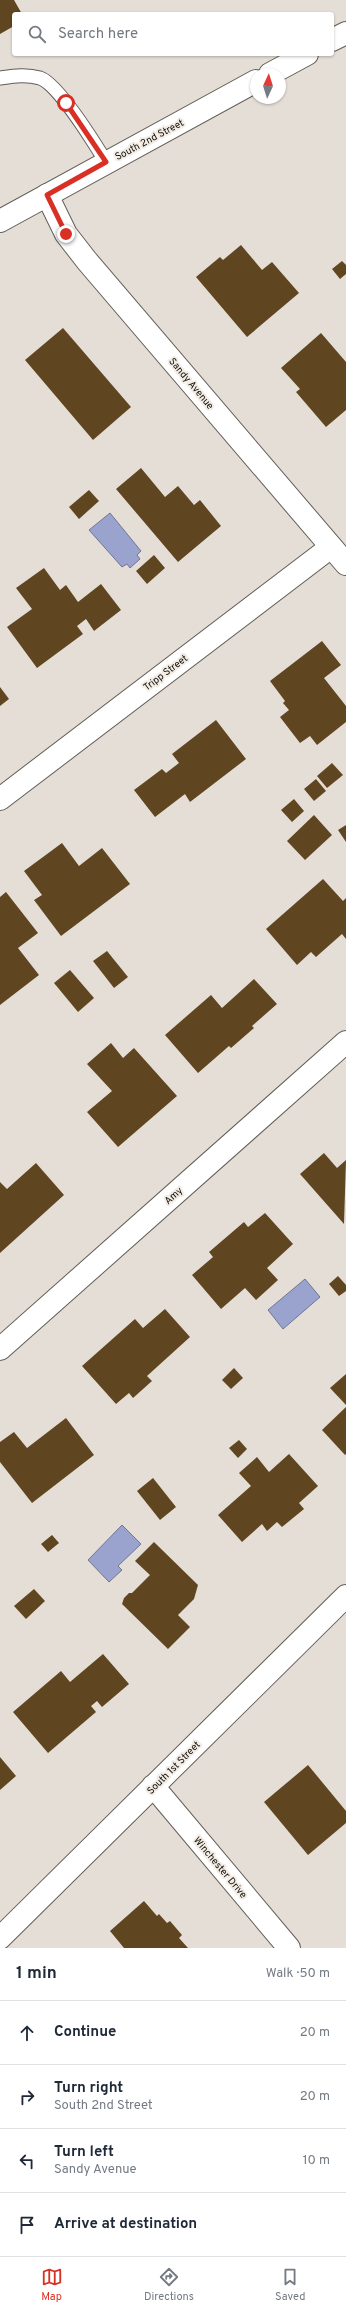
<!DOCTYPE html>
<meta charset="utf-8">
<style>
body{margin:0;font-family:Overpass,sans-serif;background:#f6f6f7;color:#1f2937}
.compass{position:absolute;left:250px;top:68px;width:36px;height:36px;border-radius:50%;background:#fff;box-shadow:0 1px 3px #0004;rotate:4deg}
.stop{position:absolute;width:12px;height:12px;margin:-9px;border:3px solid #d93025;border-radius:50%;background:#fff}
.stop.end{background:#d93025;border-color:#fff;box-shadow:0 1px 4px #0008}
.list{margin:0;padding:0;list-style:none}
h2{display:flex;justify-content:space-between;align-items:center;height:52px;margin:0;padding:0 16px;font-size:17px}
h2 small{font-size:13px;font-weight:400;color:#747a83}
.list li{display:grid;grid-template-columns:26px 1fr auto;gap:12px;align-items:center;box-sizing:border-box;height:64px;padding:0 16px;border-top:1px solid #e0e1e3}
.list b{display:block;font-size:15px;white-space:nowrap}
.list p{margin:0;font-size:13px;white-space:nowrap;color:#747a83}
.list em{font-size:13px;font-style:normal;color:#747a83}
.icon{flex:none;width:22px;height:22px;fill:none;stroke:currentColor;stroke-width:2;stroke-linecap:round;stroke-linejoin:round}
.map{position:relative;flex:none;width:346px;height:1948px;overflow:hidden}
.search{position:absolute;background:#fff;box-shadow:0 1px 3px #0004;left:12px;right:12px;top:12px;height:44px;display:flex;align-items:center;gap:10px;box-sizing:border-box;padding:0 14px;border-radius:4px;color:#747a83;font-size:15px}
.sheet{height:308px;background:#fff}
nav{display:flex;justify-content:space-around;align-items:center;box-sizing:border-box;height:56px;border-top:1px solid #e0e1e3;background:#fff;font-size:11px;color:#747a83}
nav a{display:grid;justify-items:center;gap:2px}
nav .on{color:#d93025}
.map>svg:first-child{display:block}
.water{fill:#9aa2ce;stroke:#717694}
.building{fill:#604620}
.lines{fill:none;stroke-linecap:round;stroke-linejoin:round}
.service-casing{stroke:#635e57;stroke-width:15}
.minor-casing{stroke:#635e57;stroke-width:24}
.secondary-casing{stroke:#635e57;stroke-width:24}
.service{stroke:#fff;stroke-width:13}
.minor{stroke:#fff;stroke-width:22}
.secondary{stroke:#fff;stroke-width:22}
.route{stroke:#d93025;stroke-width:5}
.labels{text-anchor:middle;stroke-width:4;stroke-linejoin:round;paint-order:stroke}
.street-label{font-size:10px;fill:#110f0c;stroke:#f2ece4}
</style>
<div class="map">
<svg width="346" height="1948" viewBox="0 0 346 1948">
<rect width="100%" height="100%" fill="#e5ded7"/>
<!-- water -->
<g class="water">
<polygon points="110,513 141,551 137,555 140,559 130,568 127,564 122,567 89,530"/>
<polygon points="305,1279 320,1297 283,1329 268,1310"/>
<polygon points="122,1525 141,1544 118,1566 122,1570 109,1582 88,1560"/>
</g>
<!-- building -->
<g class="building">
<polygon points="0,0 14,0 22,14 14,14 14,26 0,34"/>
<polygon points="241,245 262,270 272,262 299,293 247,337 196,277 220,257 223,260"/>
<polygon points="342,261 346,265 346,274 340,279 332,269"/>
<polygon points="63,328 131,407 93,440 25,360"/>
<polygon points="321,333 346,362 346,410 326,427 296,392 300,389 281,368"/>
<polygon points="141,468 165,497 178,486 194,505 200,500 221,526 178,562 116,489"/>
<polygon points="89,490 99,501 79,519 69,507"/>
<polygon points="154,555 165,568 147,584 136,571"/>
<polygon points="44,568 60,590 66,585 78,602 101,584 121,610 94,631 86,619 77,626 83,634 37,668 7,627 32,609 16,588"/>
<polygon points="322,641 341,665 324,678 346,706 346,722 317,745 310,736 300,743 280,717 289,710 283,703 285,701 270,681"/>
<polygon points="0,687 9,699 0,706"/>
<polygon points="216,720 246,759 190,802 185,794 155,817 134,790 162,769 166,773 179,763 172,754"/>
<polygon points="332,763 343,775 327,788 317,776"/>
<polygon points="316,779 326,791 314,801 304,789"/>
<polygon points="294,799 304,811 292,822 281,810"/>
<polygon points="314,815 332,835 305,860 287,841"/>
<polygon points="346,825 346,842 338,830"/>
<polygon points="62,843 79,866 102,848 130,884 61,936 34,900 42,895 24,871"/>
<polygon points="323,879 343,901 346,898 346,939 342,934 316,957 311,952 297,965 266,929"/>
<polygon points="6,892 38,933 18,948 39,975 0,1005 0,897"/>
<polygon points="107,951 128,977 114,988 93,961"/>
<polygon points="70,970 94,998 78,1012 54,983"/>
<polygon points="254,979 277,1004 252,1026 254,1028 231,1048 229,1046 198,1073 165,1035 211,995 222,1008"/>
<polygon points="111,1043 123,1058 134,1048 177,1096 118,1147 87,1112 112,1091 87,1064"/>
<polygon points="324,1153 337,1168 346,1160 344,1224 300,1174"/>
<polygon points="36,1163 64,1195 0,1253 0,1182 7,1189"/>
<polygon points="265,1213 293,1244 267,1268 278,1280 256,1300 245,1288 221,1309 192,1275 213,1257 209,1252 244,1222 248,1227"/>
<polygon points="338,1276 346,1285 346,1291 339,1296 329,1284"/>
<polygon points="165,1309 190,1337 147,1376 152,1381 133,1398 129,1393 116,1404 82,1366 135,1319 143,1328"/>
<polygon points="234,1368 243,1378 231,1389 222,1380"/>
<polygon points="346,1374 346,1405 330,1388"/>
<polygon points="346,1407 346,1454 345,1455 322,1430"/>
<polygon points="66,1418 94,1455 32,1503 0,1462 0,1442 14,1432 27,1448"/>
<polygon points="239,1440 247,1449 238,1458 229,1448"/>
<polygon points="289,1454 318,1486 299,1503 304,1509 282,1527 277,1522 267,1531 262,1524 242,1542 218,1515 251,1486 239,1473 257,1457 269,1472"/>
<polygon points="153,1478 176,1507 160,1520 137,1491"/>
<polygon points="52,1535 59,1543 48,1552 41,1544"/>
<polygon points="154,1542 198,1585 194,1599 178,1615 190,1627 168,1649 122,1604 124,1598 129,1593 132,1593 150,1575 135,1561"/>
<polygon points="34,1589 45,1601 26,1619 14,1606"/>
<polygon points="103,1654 129,1684 102,1707 97,1701 91,1706 96,1712 48,1753 13,1712 61,1671 70,1682"/>
<polygon points="0,1757 16,1776 0,1790"/>
<polygon points="308,1765 346,1811 346,1823 308,1855 264,1802"/>
<polygon points="144,1901 157,1916 159,1914 167,1923 170,1921 182,1935 179,1938 188,1948 124,1948 110,1931"/>
</g>
<g class="lines">
<!-- service casing -->
<g class="service-casing">
<path id="service" d="M0,78C14,76 26,74 40,78C58,84 95,144 106,162"/>
</g>
<!-- minor casing -->
<g class="minor-casing">
<g id="minor">
<polyline points="47,195 66,234 87,261 346,564"/>
<polyline points="0,799 331,547"/>
<polyline points="0,1349 346,1042"/>
<polyline points="153,1786 289,1948"/>
<polyline points="0,1938 346,1596"/>
</g>
</g>
<!-- secondary casing -->
<g class="secondary-casing">
<g id="secondary">
<polyline points="332,40 346,33"/>
<polyline points="270,74 307,54"/>
<polyline points="0,221 256,81"/>
</g>
</g>
<!-- service -->
<use href="#service" class="service"/>
<!-- minor -->
<use href="#minor" class="minor"/>
<!-- secondary -->
<use href="#secondary" class="secondary"/>
</g>
<g class="lines">
<!-- route -->
<polyline class="route" points="66,103 106,162 47,195 66,234"/>
</g>
<g class="labels">
<!-- street labels -->
<g class="street-label">
<text transform="translate(149 139) rotate(-28)" y="4">South 2nd Street</text>
<text transform="translate(192 383) rotate(50)" y="4">Sandy Avenue</text>
<text transform="translate(165 672) rotate(-37)" y="4">Tripp Street</text>
<text transform="translate(173 1195) rotate(-42)" y="4">Amy</text>
<text transform="translate(173 1767) rotate(-45)" y="4">South 1st Street</text>
<text transform="translate(221 1867) rotate(50)" y="4">Winchester Drive</text>
</g>
</g>
</svg>
<svg class="compass" viewBox="-18 -18 36 36"><path d="M0-13l5 13h-10z" fill="#e53935"/><path d="M0 13l5-13h-10z" fill="#747a83"/></svg>
<div class="stop" style="left:66px;top:103px"></div>
<div class="stop end" style="left:66px;top:234px"></div>
<div class="search"><svg class="icon" aria-label="search" viewBox="0 0 24 24"><circle cx="10" cy="10" r="6"/><path d="M15 15l6 6"/></svg>Search here</div>
</div>
<section class="sheet">
<h2>1 min<small>Walk · 50 m</small></h2>
<ul class="list">
<li><svg class="icon" aria-label="ahead" viewBox="0 0 24 24"><path d="M12 20V5M6 11l6-6 6 6"/></svg><div><b>Continue</b></div><em>20 m</em></li>
<li><svg class="icon" aria-label="right" viewBox="0 0 24 24"><path d="M7 20v-9h11M14 6l5 5-5 5"/></svg><div><b>Turn right</b><p>South 2nd Street</p></div><em>20 m</em></li>
<li><svg class="icon" aria-label="left" viewBox="0 0 24 24"><path d="M17 20v-9H6M10 6l-5 5 5 5"/></svg><div><b>Turn left</b><p>Sandy Avenue</p></div><em>10 m</em></li>
<li><svg class="icon" aria-label="arrive" viewBox="0 0 24 24"><path d="M6 21V4h12l-3 4 3 4H6"/></svg><div><b>Arrive at destination</b></div></li>
</ul>
</section>
<nav>
<a class="on"><svg class="icon" aria-label="map" viewBox="0 0 24 24"><path d="M3 6l6-2 6 2 6-2v14l-6 2-6-2-6 2zM9 4v14M15 6v14"/></svg>Map</a>
<a><svg class="icon" aria-label="directions" viewBox="0 0 24 24"><path d="M12 3l9 9-9 9-9-9zM9 14v-3h6M13 9l2 2-2 2"/></svg>Directions</a>
<a><svg class="icon" aria-label="saved" viewBox="0 0 24 24"><path d="M7 4h10v16l-5-4-5 4z"/></svg>Saved</a>
</nav>
